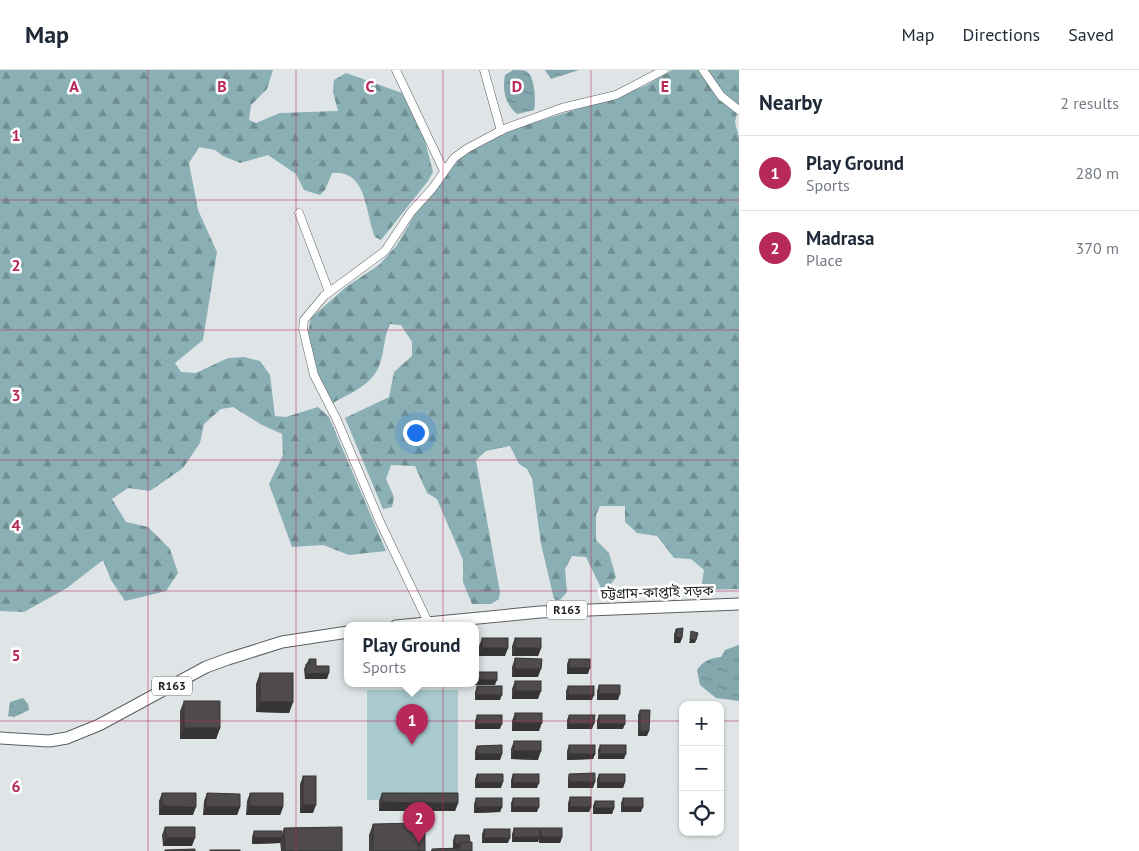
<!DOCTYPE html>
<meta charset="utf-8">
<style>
body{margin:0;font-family:"PT Sans","Noto Sans Bengali",sans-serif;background:#f6f6f7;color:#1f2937}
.controls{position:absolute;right:15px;bottom:15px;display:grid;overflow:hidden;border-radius:10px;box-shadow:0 1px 4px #0004}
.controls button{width:45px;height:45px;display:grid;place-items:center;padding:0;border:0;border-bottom:1px solid #e0e1e3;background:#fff;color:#1f2937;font:25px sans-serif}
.you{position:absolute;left:415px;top:362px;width:18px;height:18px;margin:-12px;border:4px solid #fff;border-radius:50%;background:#1a73e8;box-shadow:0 0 0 8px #1a73e833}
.badge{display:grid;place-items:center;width:32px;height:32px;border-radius:50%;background:#b7295b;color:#fff;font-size:16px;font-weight:700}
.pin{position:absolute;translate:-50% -41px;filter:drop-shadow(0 1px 2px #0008)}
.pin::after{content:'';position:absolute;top:26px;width:18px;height:15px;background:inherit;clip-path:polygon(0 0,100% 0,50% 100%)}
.popup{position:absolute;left:344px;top:552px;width:135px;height:65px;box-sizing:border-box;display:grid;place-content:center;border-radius:10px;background:#fff;filter:drop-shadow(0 1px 4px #0005);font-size:16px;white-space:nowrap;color:#747a83}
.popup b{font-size:19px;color:#1f2937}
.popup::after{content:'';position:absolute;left:50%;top:100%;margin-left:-10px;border:10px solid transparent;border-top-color:#fff}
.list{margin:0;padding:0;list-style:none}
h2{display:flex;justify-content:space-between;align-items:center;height:65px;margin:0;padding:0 20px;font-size:21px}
h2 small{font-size:16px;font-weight:400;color:#747a83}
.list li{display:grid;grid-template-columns:32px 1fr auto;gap:15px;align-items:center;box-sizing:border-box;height:75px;padding:0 20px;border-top:1px solid #e0e1e3}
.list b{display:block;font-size:19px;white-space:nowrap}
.list p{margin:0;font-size:16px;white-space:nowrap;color:#747a83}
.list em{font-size:16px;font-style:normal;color:#747a83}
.icon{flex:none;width:28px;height:28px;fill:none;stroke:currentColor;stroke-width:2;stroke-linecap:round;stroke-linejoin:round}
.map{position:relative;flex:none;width:739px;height:781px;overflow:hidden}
header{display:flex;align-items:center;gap:30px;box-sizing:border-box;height:70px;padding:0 25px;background:#fff;border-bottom:1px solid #e0e1e3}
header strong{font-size:24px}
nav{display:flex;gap:28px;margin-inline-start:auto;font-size:18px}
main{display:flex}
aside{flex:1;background:#fff}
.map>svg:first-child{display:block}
.grass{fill:#aacace}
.forest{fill:url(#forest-firs)}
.water{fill:url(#water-ripples)}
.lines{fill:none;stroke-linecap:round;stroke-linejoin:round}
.minor-casing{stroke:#5a5f60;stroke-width:9}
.primary-casing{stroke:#5a5f60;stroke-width:13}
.minor{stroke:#fff;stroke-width:8}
.primary{stroke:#fff;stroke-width:11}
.wall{fill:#444040}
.shaded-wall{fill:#373434}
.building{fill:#4f4a4b;stroke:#373434}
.grid{fill:none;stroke:#b7295b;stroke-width:1;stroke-opacity:0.55}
.labels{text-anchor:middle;stroke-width:5;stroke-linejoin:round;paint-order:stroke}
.shield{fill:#fff;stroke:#626364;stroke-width:1}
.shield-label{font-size:12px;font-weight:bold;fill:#1e2021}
.street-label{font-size:14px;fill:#1e2021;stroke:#fff}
.grid-label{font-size:16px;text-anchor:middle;font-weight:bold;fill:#b7295b;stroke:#fff;stroke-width:5;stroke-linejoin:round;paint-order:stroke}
</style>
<header>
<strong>Map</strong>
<nav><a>Map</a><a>Directions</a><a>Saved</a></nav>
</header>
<main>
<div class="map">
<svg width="739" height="781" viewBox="0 0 739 781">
<defs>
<pattern id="forest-firs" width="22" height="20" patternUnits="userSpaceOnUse" patternTransform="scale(1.25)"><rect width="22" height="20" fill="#8aafb4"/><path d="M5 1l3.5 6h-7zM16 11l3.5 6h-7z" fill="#708e92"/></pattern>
<pattern id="water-ripples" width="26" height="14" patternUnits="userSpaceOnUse" patternTransform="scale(1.25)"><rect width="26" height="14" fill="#83a7ad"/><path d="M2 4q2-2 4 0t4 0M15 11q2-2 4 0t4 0" fill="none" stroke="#6b888c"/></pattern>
</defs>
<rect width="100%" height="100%" fill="#dfe5e6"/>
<!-- grass -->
<rect class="grass" x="367" y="620" width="91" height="110"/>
<!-- forest -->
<g class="forest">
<path d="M0,0H273L267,19L251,35L249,50L256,53L280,43L338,41L333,22L334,10L346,3L402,23L425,71L433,102L428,111L381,170L375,167C365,143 368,100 332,103L325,120L320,125L304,120L296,104L268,85L240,93L223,86L215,80L199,77L189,93L198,140L217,182L203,270L175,293L181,302L196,303L228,288L244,287L260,291L270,305L275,346L286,347L318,337L329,347L386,481L349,485L323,475L292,477L269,414L283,385L282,364L262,355L233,337L221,339L204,354L200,373L183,398L150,421L128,418L112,429L126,452L148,457L170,479L178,503L166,521L125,531L111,510L103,490L67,518L24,542L0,541Z"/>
<path d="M672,0H739V35L735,52L739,68V519L701,520L704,500L691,489L674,488L657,466L637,463L625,452V436H600L596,445V470L609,483L616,507L611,514L601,518L586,487L572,486L565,499L567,522L559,531L554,529L541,474L532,408L527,399L519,394L510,376L486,381L476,390L500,522L499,529L491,534H472L463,512V490L437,429L427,423L415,396L391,395L386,409L394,427L392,437L383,439L345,348L389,327L394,302L412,286V272L401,255L390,254C383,268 385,282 379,296C372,315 349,324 333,333L318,306L308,262L311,248L346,217L379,195L397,175L415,144L459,89L471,80L507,61L619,26L645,16Z"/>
</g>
<!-- water -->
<g class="water">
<path d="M513,0C517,0 523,0 526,1C535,5 536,32 534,40L517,44C505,34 502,20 505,5Z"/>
<polygon points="545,0 579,0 551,9"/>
<path d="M739,575V631L716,628L700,615L697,600C703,591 710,588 721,587L725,580Z"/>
<polygon points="23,628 28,634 29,640 14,647 8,646 10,632"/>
</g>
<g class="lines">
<!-- minor casing -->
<g class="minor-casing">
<g id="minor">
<polyline points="396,0 444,101"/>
<polyline points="484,0 501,61"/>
<polyline points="703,0 721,26 739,40"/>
<polyline points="299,143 329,222"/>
<polyline points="428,552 380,452 337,350 314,305 303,259 304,250 324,226 385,181 411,142 432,119 454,88 468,78 504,59 562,38 616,25 664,0"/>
</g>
</g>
<!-- primary casing -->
<g class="primary-casing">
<g id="primary">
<polyline points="396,556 540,542 739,534"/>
<polyline points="0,668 49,671 67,668 99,655 206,597 228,589 282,572 348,562"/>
</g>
</g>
<!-- minor -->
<use href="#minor" class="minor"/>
<!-- primary -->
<use href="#primary" class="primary"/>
</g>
<!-- wall -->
<g class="wall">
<polygon points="676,559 682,568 680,573 674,573 674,564"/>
<polygon points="482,568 505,586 479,586 479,576"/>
<polygon points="515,568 541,578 538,586 512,586 512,576"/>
<polygon points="515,588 538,607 512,607 512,597"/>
<polygon points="309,589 327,609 305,609 304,599"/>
<polygon points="569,589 588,604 567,604 567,594"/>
<polygon points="260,603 293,632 289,643 256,642 256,614"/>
<polygon points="515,611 538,629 512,629 512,619"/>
<polygon points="599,615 618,630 597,630 597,621"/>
<polygon points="477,616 500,630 475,630 475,622"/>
<polygon points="568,616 592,630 566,630 566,621"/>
<polygon points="184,631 220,658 216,669 180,669 180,641"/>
<polygon points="640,640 647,666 638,666 638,645"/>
<polygon points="515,643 539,661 512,661 512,651"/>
<polygon points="477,645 500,659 475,659 475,651"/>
<polygon points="569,645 592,659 567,659 567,650"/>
<polygon points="599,645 623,659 597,659 597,650"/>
<polygon points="514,671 538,690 511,689 511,679"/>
<polygon points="569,675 595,684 593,689 567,690 567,681"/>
<polygon points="600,675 624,689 598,689 598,680"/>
<polygon points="477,676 502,684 500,690 475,690 475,681"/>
<polygon points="477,704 501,718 475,718 475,709"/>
<polygon points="513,704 537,718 511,718 511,710"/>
<polygon points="569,704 593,718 568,718 568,709"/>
<polygon points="599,704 625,712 623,718 597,718 597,709"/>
<polygon points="303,706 313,743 300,743 300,714"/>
<polygon points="162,723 193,745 159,745 159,731"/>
<polygon points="207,723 240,737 237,745 203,745 204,731"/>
<polygon points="250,723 283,737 280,745 246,745 247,731"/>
<polygon points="382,723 458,733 455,741 423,741 422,744 413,744 413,741 379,741 379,731"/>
<polygon points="570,727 591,737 589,742 568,742 568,733"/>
<polygon points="476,728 502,737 500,742 474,743 474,734"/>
<polygon points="513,728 537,742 511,742 511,733"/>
<polygon points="623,728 641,742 621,742 621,733"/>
<polygon points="595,731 614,738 612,744 593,744 593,736"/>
<polygon points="373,754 419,759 425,781 369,781 369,765"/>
<polygon points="165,757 192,776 163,776 162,765"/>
<polygon points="284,758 342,781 281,781 280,771 280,773 252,774 252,767 254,761 282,765"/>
<polygon points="514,758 540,762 541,758 562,767 560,773 539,773 539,768 538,772 512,772 512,764"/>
<polygon points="484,759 508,773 482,773 482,764"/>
<polygon points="455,765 470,772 472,781 431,781 432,779 453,778 453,770"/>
</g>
<!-- shaded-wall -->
<g class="shaded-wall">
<polygon points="676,567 682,568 680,573 674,573"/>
<polygon points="690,570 696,570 695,573 689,573"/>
<polygon points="482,578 508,578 505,586 479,586"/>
<polygon points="515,578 541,578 538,586 512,586"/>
<polygon points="569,598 590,598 588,604 567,604"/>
<polygon points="515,599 541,599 538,607 512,607"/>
<polygon points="329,603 327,609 305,609 306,604"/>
<polygon points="476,610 497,610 495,615 471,615 471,614 476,614"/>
<polygon points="515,621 541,621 538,629 512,629"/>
<polygon points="599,624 620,624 618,630 597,630"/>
<polygon points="477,625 502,625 500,630 475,630"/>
<polygon points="568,625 594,625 592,630 566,630"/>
<polygon points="260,632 293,632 289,643 256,642"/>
<polygon points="515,653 542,653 539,661 512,661"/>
<polygon points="477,654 502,654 500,659 475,659"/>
<polygon points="569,654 594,654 592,659 567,659"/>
<polygon points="599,654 625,654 623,659 597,659"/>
<polygon points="184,658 220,658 216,669 180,669"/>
<polygon points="640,661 649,661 647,666 638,666"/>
<polygon points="514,681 541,681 538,690 511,689"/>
<polygon points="477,684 502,684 500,690 475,690"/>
<polygon points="569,684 595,684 593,689 567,690"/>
<polygon points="600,684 626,684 624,689 598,689"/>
<polygon points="503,712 501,718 475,718 477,713"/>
<polygon points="569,712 595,712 593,718 568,718"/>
<polygon points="625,712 623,718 597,718 599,713"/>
<polygon points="513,713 539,713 537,718 511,718"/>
<polygon points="382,732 416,733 413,741 379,741"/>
<polygon points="425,733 458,733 455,741 423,741 422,744 413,744 416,735"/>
<polygon points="303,735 316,735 313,743 300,743"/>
<polygon points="162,736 196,737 193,745 159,745"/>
<polygon points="249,736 283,737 280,745 246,745"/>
<polygon points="206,737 240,737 237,745 203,745"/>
<polygon points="476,737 502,737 500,742 474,743"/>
<polygon points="513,737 539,737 537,742 511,742"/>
<polygon points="570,737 591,737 589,742 568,742"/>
<polygon points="623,737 643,737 641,742 621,742"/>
<polygon points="595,738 614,738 612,744 593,744"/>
<polygon points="514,767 540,767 538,772 512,772"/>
<polygon points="541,767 562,767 560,773 539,773"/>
<polygon points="166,768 195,768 192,776 163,776"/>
<polygon points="254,768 282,768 280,773 252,774"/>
<polygon points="484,768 510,768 508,773 482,773"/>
<polygon points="455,774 460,774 458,779 453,779"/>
</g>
<!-- building -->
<g class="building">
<polygon points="683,558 682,568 676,567 676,559"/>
<polygon points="691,561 698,563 696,570 690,570"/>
<rect x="482" y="568" width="26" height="10"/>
<rect x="515" y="568" width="26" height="10"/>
<polygon points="515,588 542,589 541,599 515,599"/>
<polygon points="309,589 316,589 316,596 329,596 329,603 306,604 306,594 310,594"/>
<rect x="569" y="589" width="21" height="9"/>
<rect x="476" y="602" width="21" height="8"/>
<rect x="260" y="603" width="33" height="29"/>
<rect x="515" y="611" width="26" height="10"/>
<rect x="599" y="615" width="21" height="9"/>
<rect x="477" y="616" width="25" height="9"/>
<rect x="568" y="616" width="26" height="9"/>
<rect x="184" y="631" width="36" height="27"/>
<polygon points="640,640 650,640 649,661 640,661"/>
<rect x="515" y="643" width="27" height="10"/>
<rect x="477" y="645" width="25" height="9"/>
<polygon points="569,645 595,645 594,654 569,654"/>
<rect x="599" y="645" width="26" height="9"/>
<rect x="514" y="671" width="27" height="10"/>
<polygon points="502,675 502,684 477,684 477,676"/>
<rect x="569" y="675" width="26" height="9"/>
<rect x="600" y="675" width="26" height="9"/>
<polygon points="595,703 595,712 569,712 569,704"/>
<polygon points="477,704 503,704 503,712 477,713"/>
<rect x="513" y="704" width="26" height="9"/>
<polygon points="599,704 625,704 625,712 599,713"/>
<rect x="303" y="706" width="13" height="29"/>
<polygon points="162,723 196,723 196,737 162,736"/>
<polygon points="207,723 240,724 240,737 206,737"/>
<polygon points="250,723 283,723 283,737 249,736"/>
<polygon points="382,723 458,723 458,733 425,733 425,735 416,735 416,733 382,732"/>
<rect x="570" y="727" width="21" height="10"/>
<rect x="476" y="728" width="26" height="9"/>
<rect x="513" y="728" width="26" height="9"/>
<rect x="623" y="728" width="20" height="9"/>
<rect x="595" y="731" width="19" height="7"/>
<polygon points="419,753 419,781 373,781 373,754"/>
<polygon points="165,757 195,757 195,768 166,768"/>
<polygon points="342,757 342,781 285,781 284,758"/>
<rect x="514" y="758" width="26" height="9"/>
<rect x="541" y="758" width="21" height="9"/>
<rect x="419" y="759" width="6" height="22"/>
<rect x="484" y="759" width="26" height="9"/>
<rect x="254" y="761" width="28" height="7"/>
<polygon points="455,765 469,765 470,772 460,773 460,774 455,774"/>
<polygon points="472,772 472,781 432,781 432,779 460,778 460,773"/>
<polygon points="195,779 195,781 165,781 165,780"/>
<rect x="210" y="780" width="30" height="1"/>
</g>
<!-- grid -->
<path class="grid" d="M148,0V781M296,0V781M443,0V781M591,0V781M0,130H739M0,260H739M0,390H739M0,521H739M0,651H683M720,651H739"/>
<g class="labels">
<!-- shield labels -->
<g class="shield">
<rect x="547" y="530.5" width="40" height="19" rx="4"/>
<rect x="152" y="606.5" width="40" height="19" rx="4"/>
</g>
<g class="shield-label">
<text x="567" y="544">R163</text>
<text x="172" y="620">R163</text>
</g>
<!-- street labels -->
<g class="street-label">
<text transform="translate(657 522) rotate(-2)" y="5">চট্টগ্রাম-কাপ্তাই সড়ক</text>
</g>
</g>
<g class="grid-label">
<text x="74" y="22">A</text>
<text x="222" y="22">B</text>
<text x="370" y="22">C</text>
<text x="517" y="22">D</text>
<text x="665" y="22">E</text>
<text x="16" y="71">1</text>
<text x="16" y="201">2</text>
<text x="16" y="331">3</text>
<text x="16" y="461">4</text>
<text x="16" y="591">5</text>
<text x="16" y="722">6</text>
</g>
</svg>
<div class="controls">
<button>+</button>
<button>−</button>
<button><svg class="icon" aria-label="locate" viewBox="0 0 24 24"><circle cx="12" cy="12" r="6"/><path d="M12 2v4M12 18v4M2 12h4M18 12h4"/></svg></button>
</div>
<div class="you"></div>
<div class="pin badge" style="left:412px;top:675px">1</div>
<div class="popup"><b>Play Ground</b>Sports</div>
<div class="pin badge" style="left:419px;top:773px">2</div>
</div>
<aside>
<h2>Nearby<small>2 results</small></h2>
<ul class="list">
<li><span class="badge">1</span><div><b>Play Ground</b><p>Sports</p></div><em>280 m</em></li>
<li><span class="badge">2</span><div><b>Madrasa</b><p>Place</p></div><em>370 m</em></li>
</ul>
</aside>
</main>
